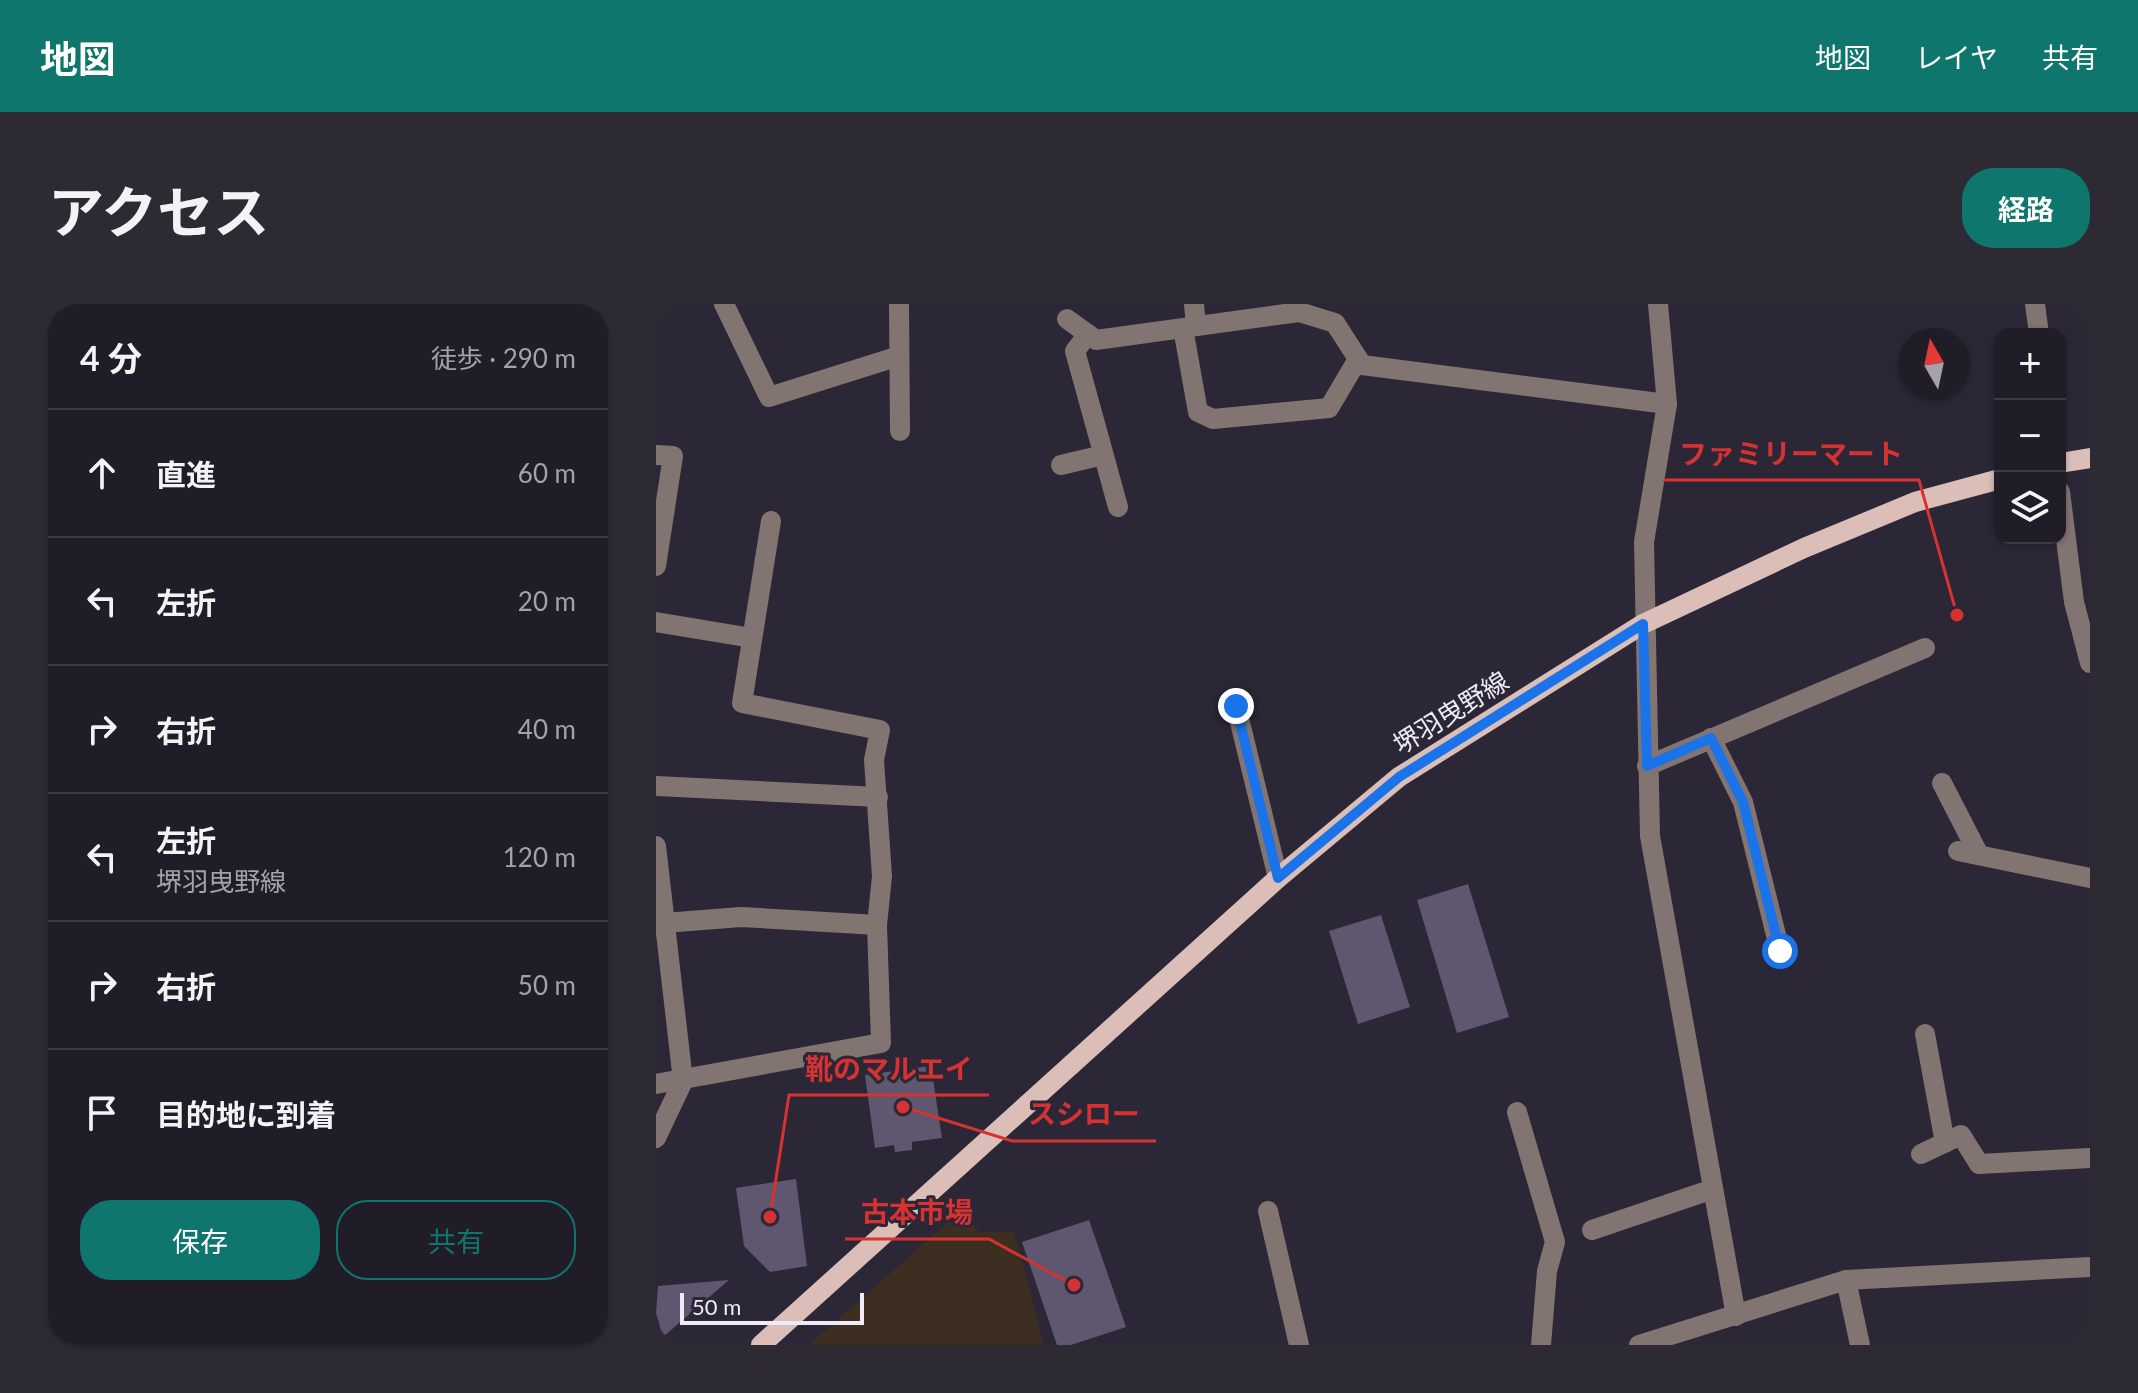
<!DOCTYPE html>
<html lang="ja">
<meta charset="utf-8">
<style>
body{margin:0;font-family:Lato,"Noto Sans JP",sans-serif;background:#2d2a34;color:#f1f3f6}
.controls{position:absolute;right:24px;top:24px;display:grid;overflow:hidden;border-radius:16px;box-shadow:0 2px 6px #0004}
.controls button{width:72px;height:72px;display:grid;place-items:center;padding:0;border:0;border-bottom:2px solid #3e3b45;background:#211d28;color:#f1f3f6;font:40px sans-serif}
.compass{position:absolute;left:1242px;top:24px;width:72px;height:72px;border-radius:50%;background:#211d28;box-shadow:0 2px 6px #0004;rotate:351deg}
.scale{position:absolute;left:24px;bottom:20px;width:184px;box-sizing:border-box;padding-left:8px;border:4px solid #eeebf6;border-top:0;font-size:22px;line-height:28px;white-space:nowrap;color:#eeebf6;-webkit-text-stroke:6px #2c2736;paint-order:stroke}
.stop{position:absolute;width:24px;height:24px;margin:-18px;border:6px solid #1a73e8;border-radius:50%;background:#fff}
.stop.end{background:#1a73e8;border-color:#fff;box-shadow:0 2px 8px #0008}
.list{margin:0;padding:0;list-style:none}
h2{display:flex;justify-content:space-between;align-items:center;height:104px;margin:0;padding:0 32px;font-size:34px}
h2 small{font-size:26px;font-weight:400;color:#a2a2a8}
.list li{display:grid;grid-template-columns:52px 1fr auto;gap:24px;align-items:center;box-sizing:border-box;height:128px;padding:0 32px;border-top:2px solid #3e3b45}
.list b{display:block;font-size:30px;white-space:nowrap}
.list p{margin:0;font-size:26px;white-space:nowrap;color:#a2a2a8}
.list em{font-size:26px;font-style:normal;color:#a2a2a8}
.actions{display:flex;gap:16px;padding:24px 32px}
.actions a{flex:1;padding:18px 0;border:2px solid #0f766e;border-radius:32px;text-align:center;font-size:28px;color:#0f766e}
.actions .main{background:#0f766e;color:#fff}
.icon{flex:none;width:44px;height:44px;fill:none;stroke:currentColor;stroke-width:2;stroke-linecap:round;stroke-linejoin:round}
.map{position:relative;flex:none;width:1434px;height:1041px;overflow:hidden;border-radius:32px}
header{display:flex;align-items:center;gap:48px;box-sizing:border-box;height:112px;padding:0 40px;background:#0f766e;color:#fff}
header strong{font-size:38px}
nav{display:flex;gap:44px;margin-inline-start:auto;font-size:28px}
.intro{display:flex;align-items:center;justify-content:space-between;box-sizing:border-box;height:192px;padding:0 48px}
h1{margin:0;font-size:56px}
.button{padding:20px 36px;border-radius:32px;background:#0f766e;color:#fff;font-size:28px;font-weight:700}
main{display:flex;gap:48px;padding:0 48px}
aside{flex:1;background:#211d28;border-radius:32px;box-shadow:0 2px 6px #0004}
.map>svg:first-child{display:block}
.commercial{fill:#3d2e22}
.building{fill:#5e576f}
.lines{fill:none;stroke-linecap:round;stroke-linejoin:round}
.minor{stroke:#827471;stroke-width:20}
.major{stroke:#dbbeb8;stroke-width:20}
.route{stroke:#1a73e8;stroke-width:10}
.labels{text-anchor:middle;stroke-width:6;stroke-linejoin:round;paint-order:stroke}
.street-label{font-size:26px;fill:#eeebf6;stroke:#2c2736}
.leader{fill:none;stroke:#d73232;stroke-width:3}
.callout-dot{fill:#d73232;stroke:#2c2736;stroke-width:3}
.callout-label{font-size:28px;text-anchor:middle;font-weight:bold;fill:#d73232;stroke:#2c2736;stroke-width:6;stroke-linejoin:round;paint-order:stroke}
</style>
<header>
<strong>地図</strong>
<nav><a>地図</a><a>レイヤ</a><a>共有</a></nav>
</header>
<div class="intro"><h1>アクセス</h1><a class="button">経路</a></div>
<main>
<aside>
<h2>4 分<small>徒歩 · 290 m</small></h2>
<ul class="list">
<li><svg class="icon" aria-label="ahead" viewBox="0 0 24 24"><path d="M12 20V5M6 11l6-6 6 6"/></svg><div><b>直進</b></div><em>60 m</em></li>
<li><svg class="icon" aria-label="left" viewBox="0 0 24 24"><path d="M17 20v-9H6M10 6l-5 5 5 5"/></svg><div><b>左折</b></div><em>20 m</em></li>
<li><svg class="icon" aria-label="right" viewBox="0 0 24 24"><path d="M7 20v-9h11M14 6l5 5-5 5"/></svg><div><b>右折</b></div><em>40 m</em></li>
<li><svg class="icon" aria-label="left" viewBox="0 0 24 24"><path d="M17 20v-9H6M10 6l-5 5 5 5"/></svg><div><b>左折</b><p>堺羽曳野線</p></div><em>120 m</em></li>
<li><svg class="icon" aria-label="right" viewBox="0 0 24 24"><path d="M7 20v-9h11M14 6l5 5-5 5"/></svg><div><b>右折</b></div><em>50 m</em></li>
<li><svg class="icon" aria-label="arrive" viewBox="0 0 24 24"><path d="M6 21V4h12l-3 4 3 4H6"/></svg><div><b>目的地に到着</b></div></li>
</ul>
<div class="actions"><a class="main">保存</a><a>共有</a></div>
</aside>
<div class="map">
<svg width="1434" height="1041" viewBox="0 0 1434 1041">
<rect width="100%" height="100%" fill="#2c2736"/>
<!-- commercial -->
<polygon class="commercial" points="307,905 323,928 358,927 388,1041 153,1041"/>
<!-- building -->
<g class="building">
<polygon points="812,580 853,713 801,729 761,596"/>
<polygon points="725,611 754,703 702,720 673,627"/>
<polygon points="275,762 286,834 256,838 256,846 239,848 238,841 219,844 209,771"/>
<polygon points="140,875 151,962 114,968 88,942 80,884"/>
<polygon points="433,916 470,1023 415,1041 401,1041 366,938"/>
<polygon points="73,976 0,1039 4,1023 0,1009 2,982"/>
</g>
<g class="lines">
<!-- minor -->
<g class="minor">
<polyline points="68,0 113,93 243,52"/>
<polyline points="243,0 244,127"/>
<polyline points="538,0 540,22"/>
<polyline points="1002,0 1011,100 988,238 994,532 1080,1012"/>
<polyline points="1379,0 1383,30"/>
<polyline points="411,15 440,36 643,8 679,19 706,61 1011,100"/>
<polyline points="527,24 542,108 557,115 673,104 702,55"/>
<polyline points="432,30 419,47 462,203"/>
<polyline points="0,151 17,152 0,262"/>
<polyline points="405,161 447,151"/>
<polyline points="1404,188 1418,298 1434,359"/>
<polyline points="0,318 96,334"/>
<polyline points="580,402 622,574"/>
<polyline points="1055,434 1087,498 1124,647"/>
<polyline points="991,462 1269,344"/>
<polyline points="1286,479 1323,551"/>
<polyline points="0,482 222,493"/>
<polyline points="0,542 27,777 0,834"/>
<polyline points="1302,547 1434,574"/>
<polyline points="8,619 85,613 221,621"/>
<polyline points="1269,730 1289,839"/>
<polyline points="0,780 225,739 221,621 226,572 218,456 224,426 86,399 115,217"/>
<polyline points="861,808 899,938 891,967 885,1041"/>
<polyline points="1265,850 1305,831 1323,860 1434,854"/>
<polyline points="612,907 643,1041"/>
<polyline points="936,926 1057,885"/>
<polyline points="1190,976 1204,1041"/>
<polyline points="983,1041 1190,976 1434,963"/>
</g>
<!-- major -->
<g class="major">
<polyline points="1404,159 1434,154"/>
<polyline points="105,1041 622,574 743,473 987,320 1148,244 1259,198 1344,175"/>
</g>
</g>
<g class="lines">
<!-- route -->
<polyline class="route" points="580,402 622,574 743,473 987,320 991,462 1055,434 1087,498 1124,647"/>
</g>
<g class="labels">
<!-- street labels -->
<g class="street-label">
<text transform="translate(795 409) rotate(-32)" y="9">堺羽曳野線</text>
</g>
</g>
<!-- callouts -->
<path class="leader" d="M1301 311L1263 176H1007M114 913L133 791H333M247 803L356 837H500M418 981L333 935H189"/>
<g class="callout-dot">
<circle cx="1301" cy="311" r="8"/>
<circle cx="114" cy="913" r="8"/>
<circle cx="247" cy="803" r="8"/>
<circle cx="418" cy="981" r="8"/>
</g>
<g class="callout-label">
<text x="1135" y="160">ファミリーマート</text>
<text x="233" y="775">靴のマルエイ</text>
<text x="428" y="820">スシロー</text>
<text x="261" y="918">古本市場</text>
</g>
</svg>
<div class="controls">
<button>+</button>
<button>−</button>
<button><svg class="icon" aria-label="layers" viewBox="0 0 24 24"><path d="M12 4l9 5-9 5-9-5zM3 14l9 5 9-5"/></svg></button>
</div>
<svg class="compass" viewBox="-18 -18 36 36"><path d="M0-13l5 13h-10z" fill="#e53935"/><path d="M0 13l5-13h-10z" fill="#a2a2a8"/></svg>
<div class="scale">50 m</div>
<div class="stop" style="left:1124px;top:647px"></div>
<div class="stop end" style="left:580px;top:402px"></div>
</div>
</main>
